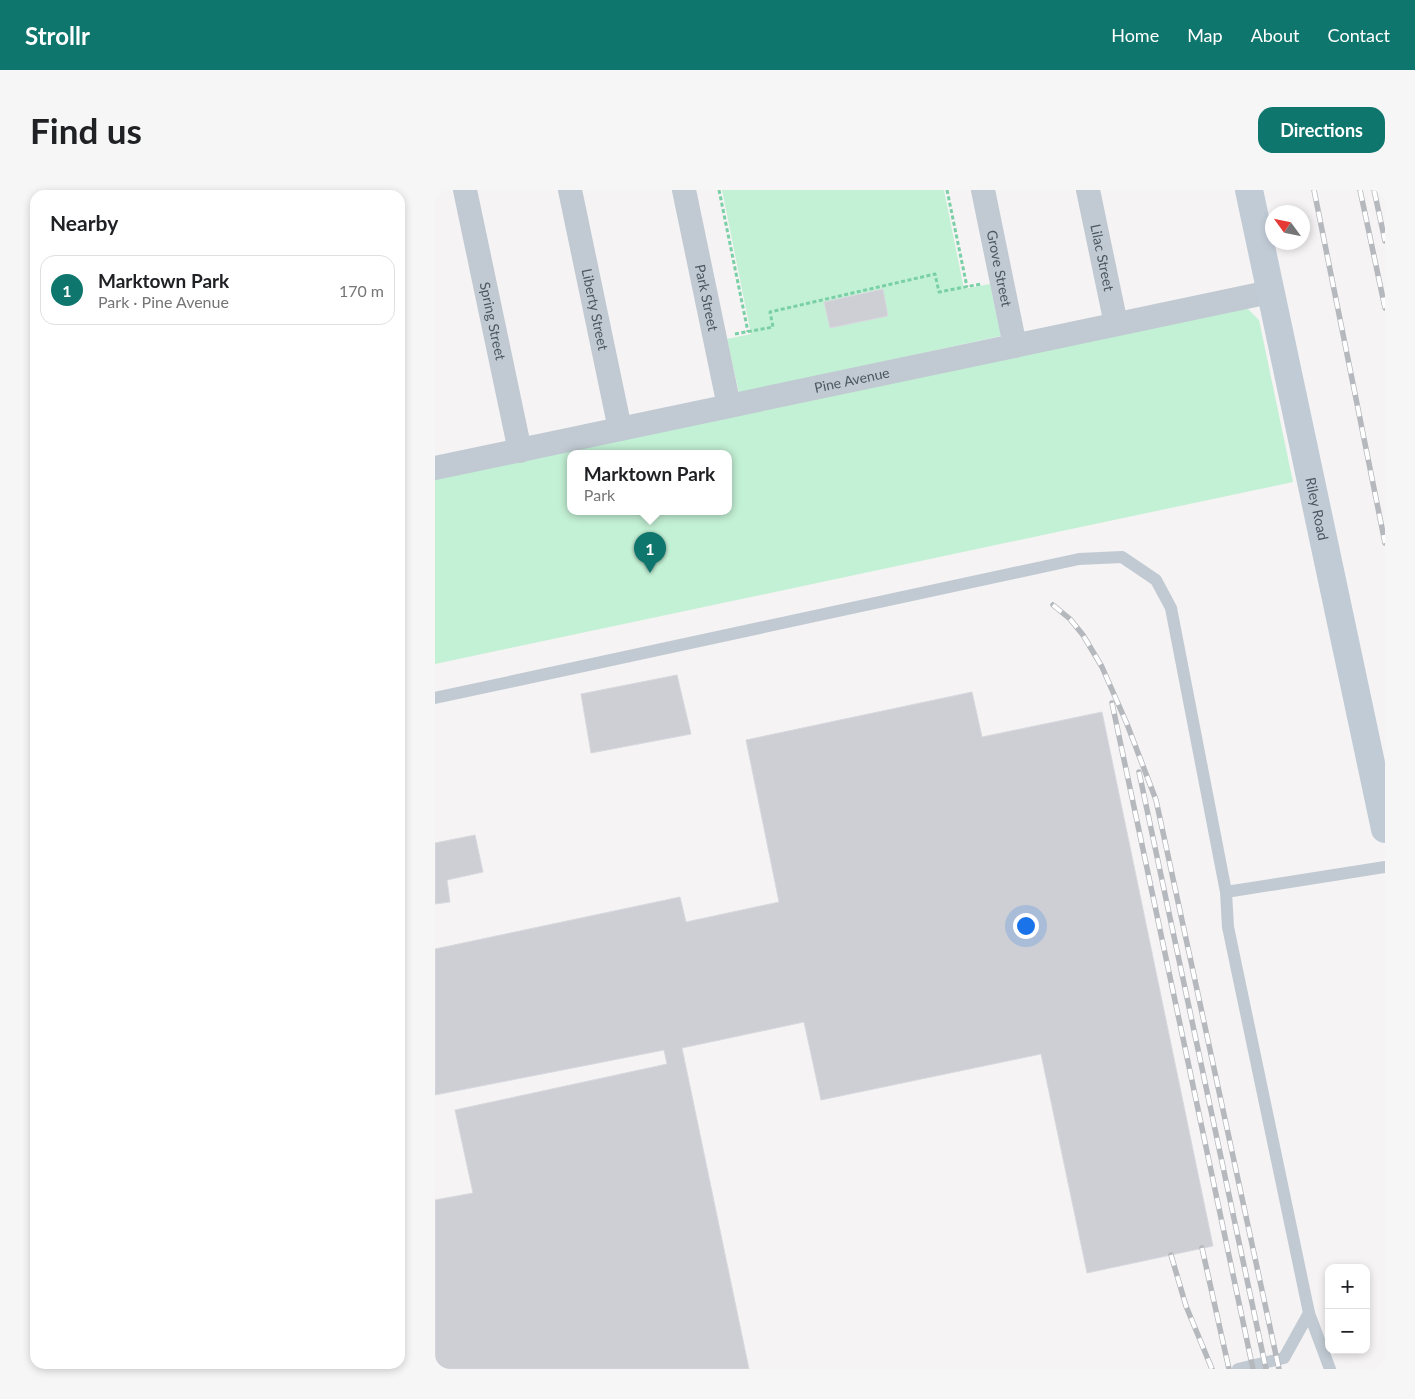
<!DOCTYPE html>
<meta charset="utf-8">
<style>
body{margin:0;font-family:Lato,sans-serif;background:#f6f6f6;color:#202124}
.controls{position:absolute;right:15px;bottom:15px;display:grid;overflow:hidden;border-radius:10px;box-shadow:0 2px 8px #0003}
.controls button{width:45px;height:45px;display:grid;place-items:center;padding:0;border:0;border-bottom:1px solid #e0e0e0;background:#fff;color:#202124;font:25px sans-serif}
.compass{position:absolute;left:830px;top:15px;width:45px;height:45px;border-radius:50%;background:#fff;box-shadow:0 2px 8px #0003;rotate:303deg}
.you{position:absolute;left:590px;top:735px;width:18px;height:18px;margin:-12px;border:4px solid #fff;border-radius:50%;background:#1a73e8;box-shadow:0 0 0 8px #1a73e833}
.badge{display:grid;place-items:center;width:32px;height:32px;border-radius:50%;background:#0f766e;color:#fff;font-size:16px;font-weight:700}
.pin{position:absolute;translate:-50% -41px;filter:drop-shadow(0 1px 2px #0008)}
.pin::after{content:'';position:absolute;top:26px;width:18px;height:15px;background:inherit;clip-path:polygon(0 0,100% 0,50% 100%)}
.popup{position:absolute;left:132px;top:260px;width:165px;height:65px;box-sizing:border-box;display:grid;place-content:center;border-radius:10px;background:#fff;filter:drop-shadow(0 1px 4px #0005);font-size:16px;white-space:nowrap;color:#757577}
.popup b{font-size:19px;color:#202124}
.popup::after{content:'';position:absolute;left:50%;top:100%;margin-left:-10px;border:10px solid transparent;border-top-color:#fff}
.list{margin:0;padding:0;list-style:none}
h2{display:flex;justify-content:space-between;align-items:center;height:65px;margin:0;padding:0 20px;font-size:21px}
h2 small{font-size:16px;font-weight:400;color:#757577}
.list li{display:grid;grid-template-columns:32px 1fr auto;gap:15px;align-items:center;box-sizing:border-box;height:70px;margin:0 10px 10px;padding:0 10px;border:1px solid #e0e0e0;border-radius:15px}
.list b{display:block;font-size:19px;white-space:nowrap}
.list p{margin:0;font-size:16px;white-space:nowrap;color:#757577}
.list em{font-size:16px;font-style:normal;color:#757577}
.map{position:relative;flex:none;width:950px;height:1179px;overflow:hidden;border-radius:15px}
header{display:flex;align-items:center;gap:30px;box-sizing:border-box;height:70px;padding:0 25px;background:#0f766e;color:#fff}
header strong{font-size:24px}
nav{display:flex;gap:28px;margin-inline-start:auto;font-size:18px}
.intro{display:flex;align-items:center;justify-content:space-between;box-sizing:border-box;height:120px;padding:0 30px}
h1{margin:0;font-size:35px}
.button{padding:12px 22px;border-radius:15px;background:#0f766e;color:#fff;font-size:18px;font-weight:700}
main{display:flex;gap:30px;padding:0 30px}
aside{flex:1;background:#fff;border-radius:15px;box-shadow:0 2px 8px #0003}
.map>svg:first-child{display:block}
.green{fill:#c3f1d5;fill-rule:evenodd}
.building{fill:#cdcfd5;stroke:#d7d9de}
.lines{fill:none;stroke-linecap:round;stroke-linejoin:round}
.path{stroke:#7ad0a6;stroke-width:3;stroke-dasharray:4 2.5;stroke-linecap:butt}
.lane{stroke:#c1cad2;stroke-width:12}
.street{stroke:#c1cad2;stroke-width:24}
.secondary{stroke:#c1cbd6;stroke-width:28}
.rail-casing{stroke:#b5b8bd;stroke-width:5.5}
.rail{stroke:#fff;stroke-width:4;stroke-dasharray:11;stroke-linecap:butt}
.labels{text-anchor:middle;stroke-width:4;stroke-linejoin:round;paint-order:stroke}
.street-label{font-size:14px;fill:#4a5661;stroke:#fff}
</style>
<header>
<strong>Strollr</strong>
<nav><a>Home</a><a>Map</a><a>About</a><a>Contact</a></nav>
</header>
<div class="intro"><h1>Find us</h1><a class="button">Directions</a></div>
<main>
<aside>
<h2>Nearby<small></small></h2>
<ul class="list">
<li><span class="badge">1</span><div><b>Marktown Park</b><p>Park · Pine Avenue</p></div><em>170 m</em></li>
</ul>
</aside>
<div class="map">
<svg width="950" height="1179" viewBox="0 0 950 1179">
<rect width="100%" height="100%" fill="#f5f3f3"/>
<!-- green -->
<g class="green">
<path d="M287,0H509L529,99L555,94L566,146L304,203L292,149L316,144ZM447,99L453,126L395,138L389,112Z"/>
<path d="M803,119H813L824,130L858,292L0,474V287ZM136,264H294V322H136Z"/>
</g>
<!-- building -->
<g class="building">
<polygon points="448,99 453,126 395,138 389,112"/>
<polygon points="242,485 256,544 156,563 146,504"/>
<polygon points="537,502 547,547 667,522 778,1056 652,1083 606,864 386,910 369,832 247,858 314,1179 0,1179 0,1010 38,1003 20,920 232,874 229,860 0,905 0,759 245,707 251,732 344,712 311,550"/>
<polygon points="40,645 48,682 12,690 15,712 0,714 0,653"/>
</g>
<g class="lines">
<!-- path -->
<g class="path">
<polyline points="284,0 313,142"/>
<polyline points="512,0 532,97"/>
<polyline points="300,144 338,137 335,122 500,84 504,102 546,94"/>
</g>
<!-- lane -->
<g class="lane">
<polyline points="0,508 644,369 687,367 721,390 736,418 791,702 950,677"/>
<polyline points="791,702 793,737 874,1123 849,1168 803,1179"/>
<polyline points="874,1123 895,1179"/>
</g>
<!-- street -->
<g class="street">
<path id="s1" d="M30,0L85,261"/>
<path id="s2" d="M135,0L185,239"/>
<path id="s3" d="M249,0L294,216"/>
<path id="s4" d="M548,0L580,156"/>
<path id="s5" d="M653,0L681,134"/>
<path id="s6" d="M0,278L835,102"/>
</g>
<!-- secondary -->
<path class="secondary" id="s7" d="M814,0L950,639"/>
<!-- rail casing -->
<g class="rail-casing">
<g id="rail">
<polyline points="879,0 950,353"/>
<polyline points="925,0 950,118"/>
<polyline points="939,0 950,51"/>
<polyline points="618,415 635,429 648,445 667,477 692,534 721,610 844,1179"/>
<polyline points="677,513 818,1179"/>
<polyline points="704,582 831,1179"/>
<polyline points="767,1058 794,1179"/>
<polyline points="736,1065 751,1116 777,1179"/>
</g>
</g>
<!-- rail -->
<use href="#rail" class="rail"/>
</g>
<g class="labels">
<!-- street labels -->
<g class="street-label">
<text dy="5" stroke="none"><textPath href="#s5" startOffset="69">Lilac Street</textPath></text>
<text dy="5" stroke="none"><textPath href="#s4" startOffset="80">Grove Street</textPath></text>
<text dy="5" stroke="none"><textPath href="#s3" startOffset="110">Park Street</textPath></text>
<text dy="5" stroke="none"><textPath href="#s2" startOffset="122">Liberty Street</textPath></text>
<text dy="5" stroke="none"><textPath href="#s1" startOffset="134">Spring Street</textPath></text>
<text dy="5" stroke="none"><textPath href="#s6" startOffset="426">Pine Avenue</textPath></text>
<text dy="5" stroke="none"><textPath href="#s7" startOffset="326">Riley Road</textPath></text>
</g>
</g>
</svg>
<div class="controls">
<button>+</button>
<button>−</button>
</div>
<svg class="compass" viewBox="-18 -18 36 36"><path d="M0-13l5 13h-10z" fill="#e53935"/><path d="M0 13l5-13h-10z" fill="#757577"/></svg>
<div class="you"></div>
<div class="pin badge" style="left:215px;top:383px">1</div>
<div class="popup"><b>Marktown Park</b>Park</div>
</div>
</main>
